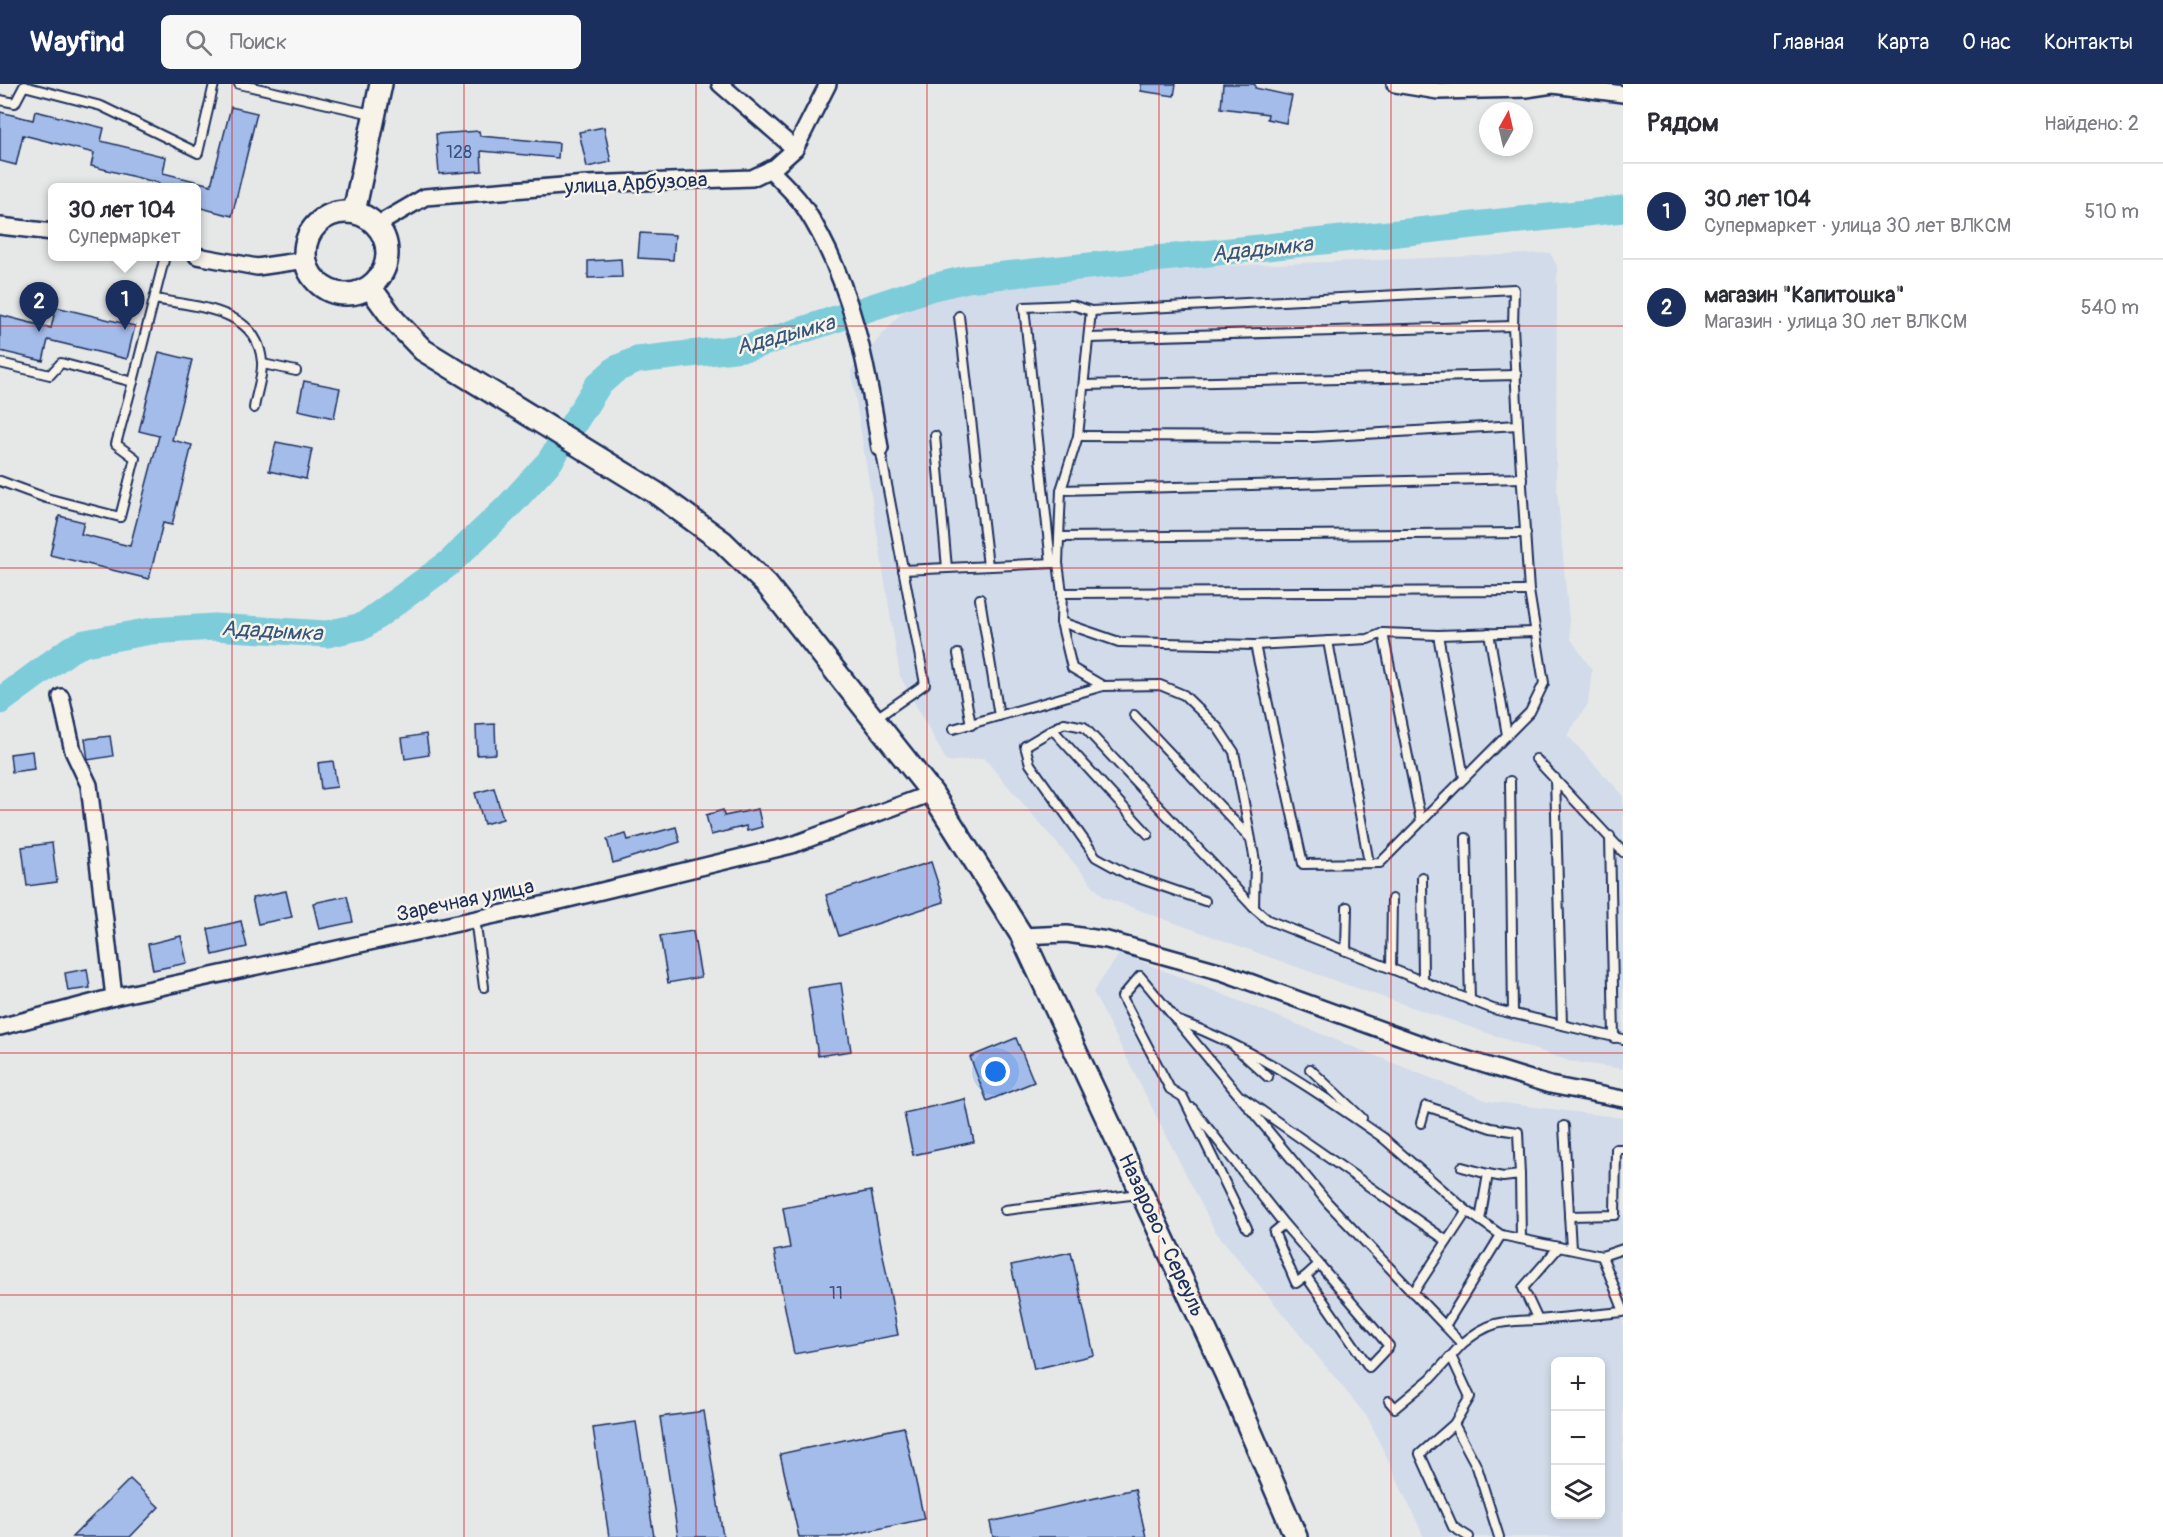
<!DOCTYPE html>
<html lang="ru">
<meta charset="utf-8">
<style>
body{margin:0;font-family:Pangolin,sans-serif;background:#f7f7f7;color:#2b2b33}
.controls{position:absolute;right:18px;bottom:18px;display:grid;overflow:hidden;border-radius:9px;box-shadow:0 3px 9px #0003}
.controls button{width:54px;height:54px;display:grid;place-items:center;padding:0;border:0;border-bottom:2px solid #e1e1e2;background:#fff;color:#2b2b33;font:30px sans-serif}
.compass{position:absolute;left:1479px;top:18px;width:54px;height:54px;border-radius:50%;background:#fff;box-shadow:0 3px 9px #0003;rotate:8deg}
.you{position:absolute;left:996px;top:988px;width:21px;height:21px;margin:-15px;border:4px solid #fff;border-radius:50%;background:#1a73e8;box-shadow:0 0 0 9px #1a73e833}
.badge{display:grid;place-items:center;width:39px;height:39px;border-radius:50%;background:#1b2f5e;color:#fff;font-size:20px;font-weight:700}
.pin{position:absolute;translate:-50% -50px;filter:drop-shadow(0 2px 3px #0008)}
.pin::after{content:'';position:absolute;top:32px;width:21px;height:18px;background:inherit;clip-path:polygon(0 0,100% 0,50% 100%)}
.popup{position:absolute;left:48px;top:99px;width:153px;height:78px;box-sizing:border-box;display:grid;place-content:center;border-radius:9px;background:#fff;filter:drop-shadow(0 2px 4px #0005);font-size:20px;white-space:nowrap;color:#7c7c81}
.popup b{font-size:22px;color:#2b2b33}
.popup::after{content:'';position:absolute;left:50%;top:100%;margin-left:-12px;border:12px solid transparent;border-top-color:#fff}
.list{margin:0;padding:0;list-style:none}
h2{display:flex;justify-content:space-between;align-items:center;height:78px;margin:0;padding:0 24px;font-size:26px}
h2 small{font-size:20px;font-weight:400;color:#7c7c81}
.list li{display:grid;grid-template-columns:39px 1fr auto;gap:18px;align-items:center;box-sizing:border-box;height:96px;padding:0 24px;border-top:2px solid #e1e1e2}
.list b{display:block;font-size:22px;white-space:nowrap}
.list p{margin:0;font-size:20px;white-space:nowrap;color:#7c7c81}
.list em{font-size:20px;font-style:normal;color:#7c7c81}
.icon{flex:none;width:33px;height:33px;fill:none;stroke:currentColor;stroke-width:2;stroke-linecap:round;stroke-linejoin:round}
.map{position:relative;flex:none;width:1623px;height:1453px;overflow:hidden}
header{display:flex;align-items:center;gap:36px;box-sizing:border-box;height:84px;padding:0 30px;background:#1b2f5e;color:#fff}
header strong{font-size:28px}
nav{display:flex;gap:33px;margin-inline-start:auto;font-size:21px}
.search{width:420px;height:54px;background:#f7f7f7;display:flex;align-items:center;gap:15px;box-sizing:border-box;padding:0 21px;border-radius:9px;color:#7c7c81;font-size:22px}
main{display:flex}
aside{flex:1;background:#fff}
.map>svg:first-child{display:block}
.built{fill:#d2dbe9;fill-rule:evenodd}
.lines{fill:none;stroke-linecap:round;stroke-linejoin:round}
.river{stroke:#7dccd9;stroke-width:27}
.building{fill:#a4bcea;stroke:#1b2f5e;stroke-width:1.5}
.lane-casing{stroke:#1b2f5e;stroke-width:12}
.street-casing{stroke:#1b2f5e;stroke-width:20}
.secondary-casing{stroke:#1b2f5e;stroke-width:26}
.lane{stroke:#f7f3e8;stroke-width:8}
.street{stroke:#f7f3e8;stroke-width:15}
.secondary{stroke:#f7f3e8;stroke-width:21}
.grid{fill:none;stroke:#d62828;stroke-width:1.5;stroke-opacity:0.55}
.labels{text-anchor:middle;stroke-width:5;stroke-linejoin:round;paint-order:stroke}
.number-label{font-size:18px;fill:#3d5281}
.street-label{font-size:21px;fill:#1b2f5e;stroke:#f7f3e8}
.water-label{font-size:22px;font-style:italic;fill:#34567d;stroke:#f7f3e8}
</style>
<header>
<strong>Wayfind</strong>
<div class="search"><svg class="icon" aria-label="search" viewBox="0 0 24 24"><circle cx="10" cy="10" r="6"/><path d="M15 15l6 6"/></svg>Поиск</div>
<nav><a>Главная</a><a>Карта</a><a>О нас</a><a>Контакты</a></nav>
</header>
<main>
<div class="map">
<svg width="1623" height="1453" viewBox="0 0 1623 1453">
<rect width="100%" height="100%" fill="#e6e8e8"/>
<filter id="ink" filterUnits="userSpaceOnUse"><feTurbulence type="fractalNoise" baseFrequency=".0167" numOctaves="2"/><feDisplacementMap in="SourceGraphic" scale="12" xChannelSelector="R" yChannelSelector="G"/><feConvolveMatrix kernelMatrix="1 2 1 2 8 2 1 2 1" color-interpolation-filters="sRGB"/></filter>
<g filter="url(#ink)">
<!-- built -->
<g class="built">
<polygon points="1550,169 1557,182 1556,393 1566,506 1571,555 1592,586 1588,620 1567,651 1623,711 1623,985 1569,977 1330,895 1103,813 984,674 947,678 900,592 851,286 919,209 1024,190"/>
<path d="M1120,869L1488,1017L1623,1034V1453H1424L1368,1334L1215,1147L1093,908ZM1556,1278H1600V1430H1556Z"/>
</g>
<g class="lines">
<!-- river -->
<polyline class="river" points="0,617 71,565 85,559 151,547 214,543 327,550 363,542 448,480 507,424 550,377 598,301 616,285 637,276 751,263 933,203 967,195 1623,125"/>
</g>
<!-- building -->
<g class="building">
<polygon points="1141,0 1176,0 1174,12 1141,7"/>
<polygon points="1223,0 1255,0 1255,4 1292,12 1286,39 1267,35 1268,30 1221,24"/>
<polygon points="231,23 257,29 232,132 197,123 197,104 158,104 159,99 91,82 94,69 23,51 16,81 0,77 0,28 33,36 35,27 104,44 101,57 166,73 163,89 211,101"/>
<polygon points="604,43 611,78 587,83 579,48"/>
<polygon points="479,47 480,52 559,59 558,74 481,67 482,87 439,90 436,50"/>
<polygon points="640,149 675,151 673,176 638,174"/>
<polygon points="621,175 622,193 588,194 588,177"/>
<polygon points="56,223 135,242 127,275 48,256 43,277 0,267 0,231 51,244"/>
<polygon points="159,268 192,276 172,356 192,361 172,441 163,439 149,495 50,471 59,432 84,438 81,450 130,462 159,352 139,347"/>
<polygon points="304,297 340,304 334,334 298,326"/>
<polygon points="276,358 312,365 306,395 269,387"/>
<polygon points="495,640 496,670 477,671 476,641"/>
<polygon points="426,650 429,671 405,675 402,654"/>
<polygon points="110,652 113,672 88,676 85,655"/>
<polygon points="32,667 34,685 12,688 10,670"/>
<polygon points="333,677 337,703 321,705 318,679"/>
<polygon points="494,704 503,735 484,740 475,709"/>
<polygon points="758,725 762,743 747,747 746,742 711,751 706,731 723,726 724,732"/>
<polygon points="676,743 680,758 613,779 607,755 626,750 628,756"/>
<polygon points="52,759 57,798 27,802 22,763"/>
<polygon points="931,778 944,818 839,852 826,811"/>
<polygon points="286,807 292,833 258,840 252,814"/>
<polygon points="347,812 353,838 319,845 313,819"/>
<polygon points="241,837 247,863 213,871 208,845"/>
<polygon points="693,847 701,893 668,899 660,852"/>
<polygon points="181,852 187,879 153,886 148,860"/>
<polygon points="87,885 90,904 68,907 65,889"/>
<polygon points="841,899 851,967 818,972 808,904"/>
<polygon points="1016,954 1034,998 987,1017 970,973"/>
<polygon points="965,1015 974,1058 913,1071 904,1029"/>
<polygon points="871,1107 898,1251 794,1270 774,1167 790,1164 783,1124"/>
<polygon points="1071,1168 1094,1271 1034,1285 1011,1181"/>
<polygon points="704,1327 723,1453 678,1453 660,1333"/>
<polygon points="636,1338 654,1453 609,1453 593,1344"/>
<polygon points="904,1343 924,1435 841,1453 799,1453 780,1370"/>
<polygon points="130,1395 159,1423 130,1453 72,1453"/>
<polygon points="1135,1405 1146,1453 993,1453 990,1438"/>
</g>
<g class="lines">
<!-- lane casing -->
<g class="lane-casing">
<g id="lane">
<polyline points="239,0 372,30"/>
<polyline points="0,16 15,19 24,2 101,22 198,69 214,0"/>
<path d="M155,215C196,223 258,224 262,278C263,292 256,310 254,324"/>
<polyline points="1091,227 1514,205 1513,242 1518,341 1529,507 1544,599 1530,628 1380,779 1303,780 1255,561"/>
<polyline points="959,232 988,482"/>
<polyline points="1089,254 1513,242"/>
<polyline points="0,279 50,291 61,279 133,298 116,360 135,374 120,433 46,414 0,397"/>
<polyline points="263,280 296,287"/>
<polyline points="133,298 165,172"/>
<polyline points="1084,301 1517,291"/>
<polyline points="935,352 947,484"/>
<polyline points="1078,352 1313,353 1518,341"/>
<polyline points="1061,406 1522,394"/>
<polyline points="1060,453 1526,449"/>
<polyline points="1051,479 1024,223 1072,221 1091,227 1078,352 1061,406 1058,479 1062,509 1061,538"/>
<polyline points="903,486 1055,479"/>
<polyline points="1062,509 1529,507"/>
<polyline points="980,515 999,632"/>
<polyline points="1536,548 1438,551 1383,549 1368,555 1255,561 1119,558 1061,538 1072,584 1103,602 1160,601 1184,611 1218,644 1234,668 1242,708 1255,777 1254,824 1268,836 1493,925 1623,955"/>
<polyline points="1383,549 1421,737"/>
<polyline points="1489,549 1507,651"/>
<polyline points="1438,551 1464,694"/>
<polyline points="1328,557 1369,779"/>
<polyline points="958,570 971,641"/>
<polyline points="1134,631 1250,754"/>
<polyline points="875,635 925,600 880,364"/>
<polyline points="953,645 1103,602"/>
<polyline points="1053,646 1148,750"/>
<polyline points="1536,675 1623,768"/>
<polyline points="1555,694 1562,941"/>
<polyline points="1510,697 1513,930"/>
<polyline points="1610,752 1614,954"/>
<polyline points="1466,754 1470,916"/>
<polyline points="1422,793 1423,897"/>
<polyline points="1205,817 1127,790 1096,773 1030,680 1025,662 1064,639 1084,643 1254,824"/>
<polyline points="475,834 484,903"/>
<polyline points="1346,867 1347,823"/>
<polyline points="1391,884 1392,815"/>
<path d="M1176,936C1256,965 1316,1007 1385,1055"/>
<polyline points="1235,963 1268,993"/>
<polyline points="1310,985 1362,1034"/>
<polyline points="1242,1013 1447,1157"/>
<polyline points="1192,1024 1284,1140 1274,1148 1296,1199 1306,1192 1369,1283 1389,1262 1319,1180"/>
<polyline points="1421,1039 1426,1022 1491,1044 1518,1048 1520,1091"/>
<polyline points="1564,1042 1571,1165"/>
<polyline points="1382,1053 1467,1127"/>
<polyline points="1462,1083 1488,1090 1480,1136"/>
<polyline points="1488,1090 1503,1093 1520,1091 1521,1155"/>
<polyline points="1005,1126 1139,1110"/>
<polyline points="1569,1132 1615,1131 1616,1065 1623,1065"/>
<polyline points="1284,1140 1319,1180 1306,1192"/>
<polyline points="1247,1144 1183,1013 1170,1005 1122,913 1140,892 1328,1119 1445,1242 1501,1151 1602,1172 1623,1165"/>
<polyline points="1559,1163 1523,1204 1538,1236 1623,1228"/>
<polyline points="1602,1172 1623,1225"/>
<polyline points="1413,1209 1467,1127 1501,1151"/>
<path d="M1445,1242L1462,1260C1490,1236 1504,1237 1538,1236"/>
<polyline points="1451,1272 1470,1313 1454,1340 1420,1370 1453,1443 1469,1453"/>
<polyline points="1389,1317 1395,1324 1431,1294 1462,1260"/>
<polyline points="1454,1340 1477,1383 1499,1453"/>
</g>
</g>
<!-- street casing -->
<g class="street-casing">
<g id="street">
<polyline points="720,0 795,65"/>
<polyline points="1395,0 1438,7 1526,5 1553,1 1623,10"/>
<path d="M770,85C781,98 797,111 806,126C852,198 867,281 880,364"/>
<polyline points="377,141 425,113 587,100 752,94 775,83 795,65 828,0"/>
<polyline points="0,142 53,148"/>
<polyline points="197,172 257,183 306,176"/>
<polyline points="61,613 73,667 89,701 114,913"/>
<polyline points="1022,852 1067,850 1107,856 1222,888 1440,967 1550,1001 1623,1015"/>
<polyline points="0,943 114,913 560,817 792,761 932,709"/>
</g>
</g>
<!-- secondary casing -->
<g class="secondary-casing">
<g id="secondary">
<circle cx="346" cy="169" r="41"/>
<polyline points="354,128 381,0"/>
<polyline points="370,203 394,236 423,266 656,409 723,458 767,501 932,709 1022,852 1226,1290 1296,1453"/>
</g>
</g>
<!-- lane -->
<use href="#lane" class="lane"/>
<!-- street -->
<use href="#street" class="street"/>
<!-- secondary -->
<use href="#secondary" class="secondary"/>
</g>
</g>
<!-- grid -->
<path class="grid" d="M232,0V1453M464,0V1453M696,0V1453M927,0V1453M1159,0V1453M1391,0V1453M0,242H1623M0,484H1623M0,726H1623M0,969H1623M0,1211H1623"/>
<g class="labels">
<!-- number labels -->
<g class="number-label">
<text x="459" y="74">128</text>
<text x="836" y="1215">11</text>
</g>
<!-- street labels -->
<g class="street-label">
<text transform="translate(636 99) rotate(-3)" y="7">улица Арбузова</text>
<text transform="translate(465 816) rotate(-12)" y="7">Заречная улица</text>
<text transform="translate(1162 1151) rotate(65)" y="7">Назарово - Сереуль</text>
</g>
<!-- water labels -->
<g class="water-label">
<text transform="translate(1262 164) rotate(-6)" y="8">Ададымка</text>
<text transform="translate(785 250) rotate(-15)" y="8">Ададымка</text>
<text transform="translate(272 546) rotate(3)" y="8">Ададымка</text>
</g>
</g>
</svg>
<div class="controls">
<button>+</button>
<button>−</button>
<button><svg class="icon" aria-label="layers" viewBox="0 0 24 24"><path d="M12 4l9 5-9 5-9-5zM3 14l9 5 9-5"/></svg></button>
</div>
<svg class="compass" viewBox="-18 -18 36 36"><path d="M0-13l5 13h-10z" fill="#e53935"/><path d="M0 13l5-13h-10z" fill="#7c7c81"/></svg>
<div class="you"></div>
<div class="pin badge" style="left:125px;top:246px">1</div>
<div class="popup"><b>30 лет 104</b>Супермаркет</div>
<div class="pin badge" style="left:39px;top:248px">2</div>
</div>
<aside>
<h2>Рядом<small>Найдено: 2</small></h2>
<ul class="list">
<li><span class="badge">1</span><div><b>30 лет 104</b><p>Супермаркет · улица 30 лет ВЛКСМ</p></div><em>510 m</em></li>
<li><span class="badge">2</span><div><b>магазин &quot;Капитошка&quot;</b><p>Магазин · улица 30 лет ВЛКСМ</p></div><em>540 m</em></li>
</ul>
</aside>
</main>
